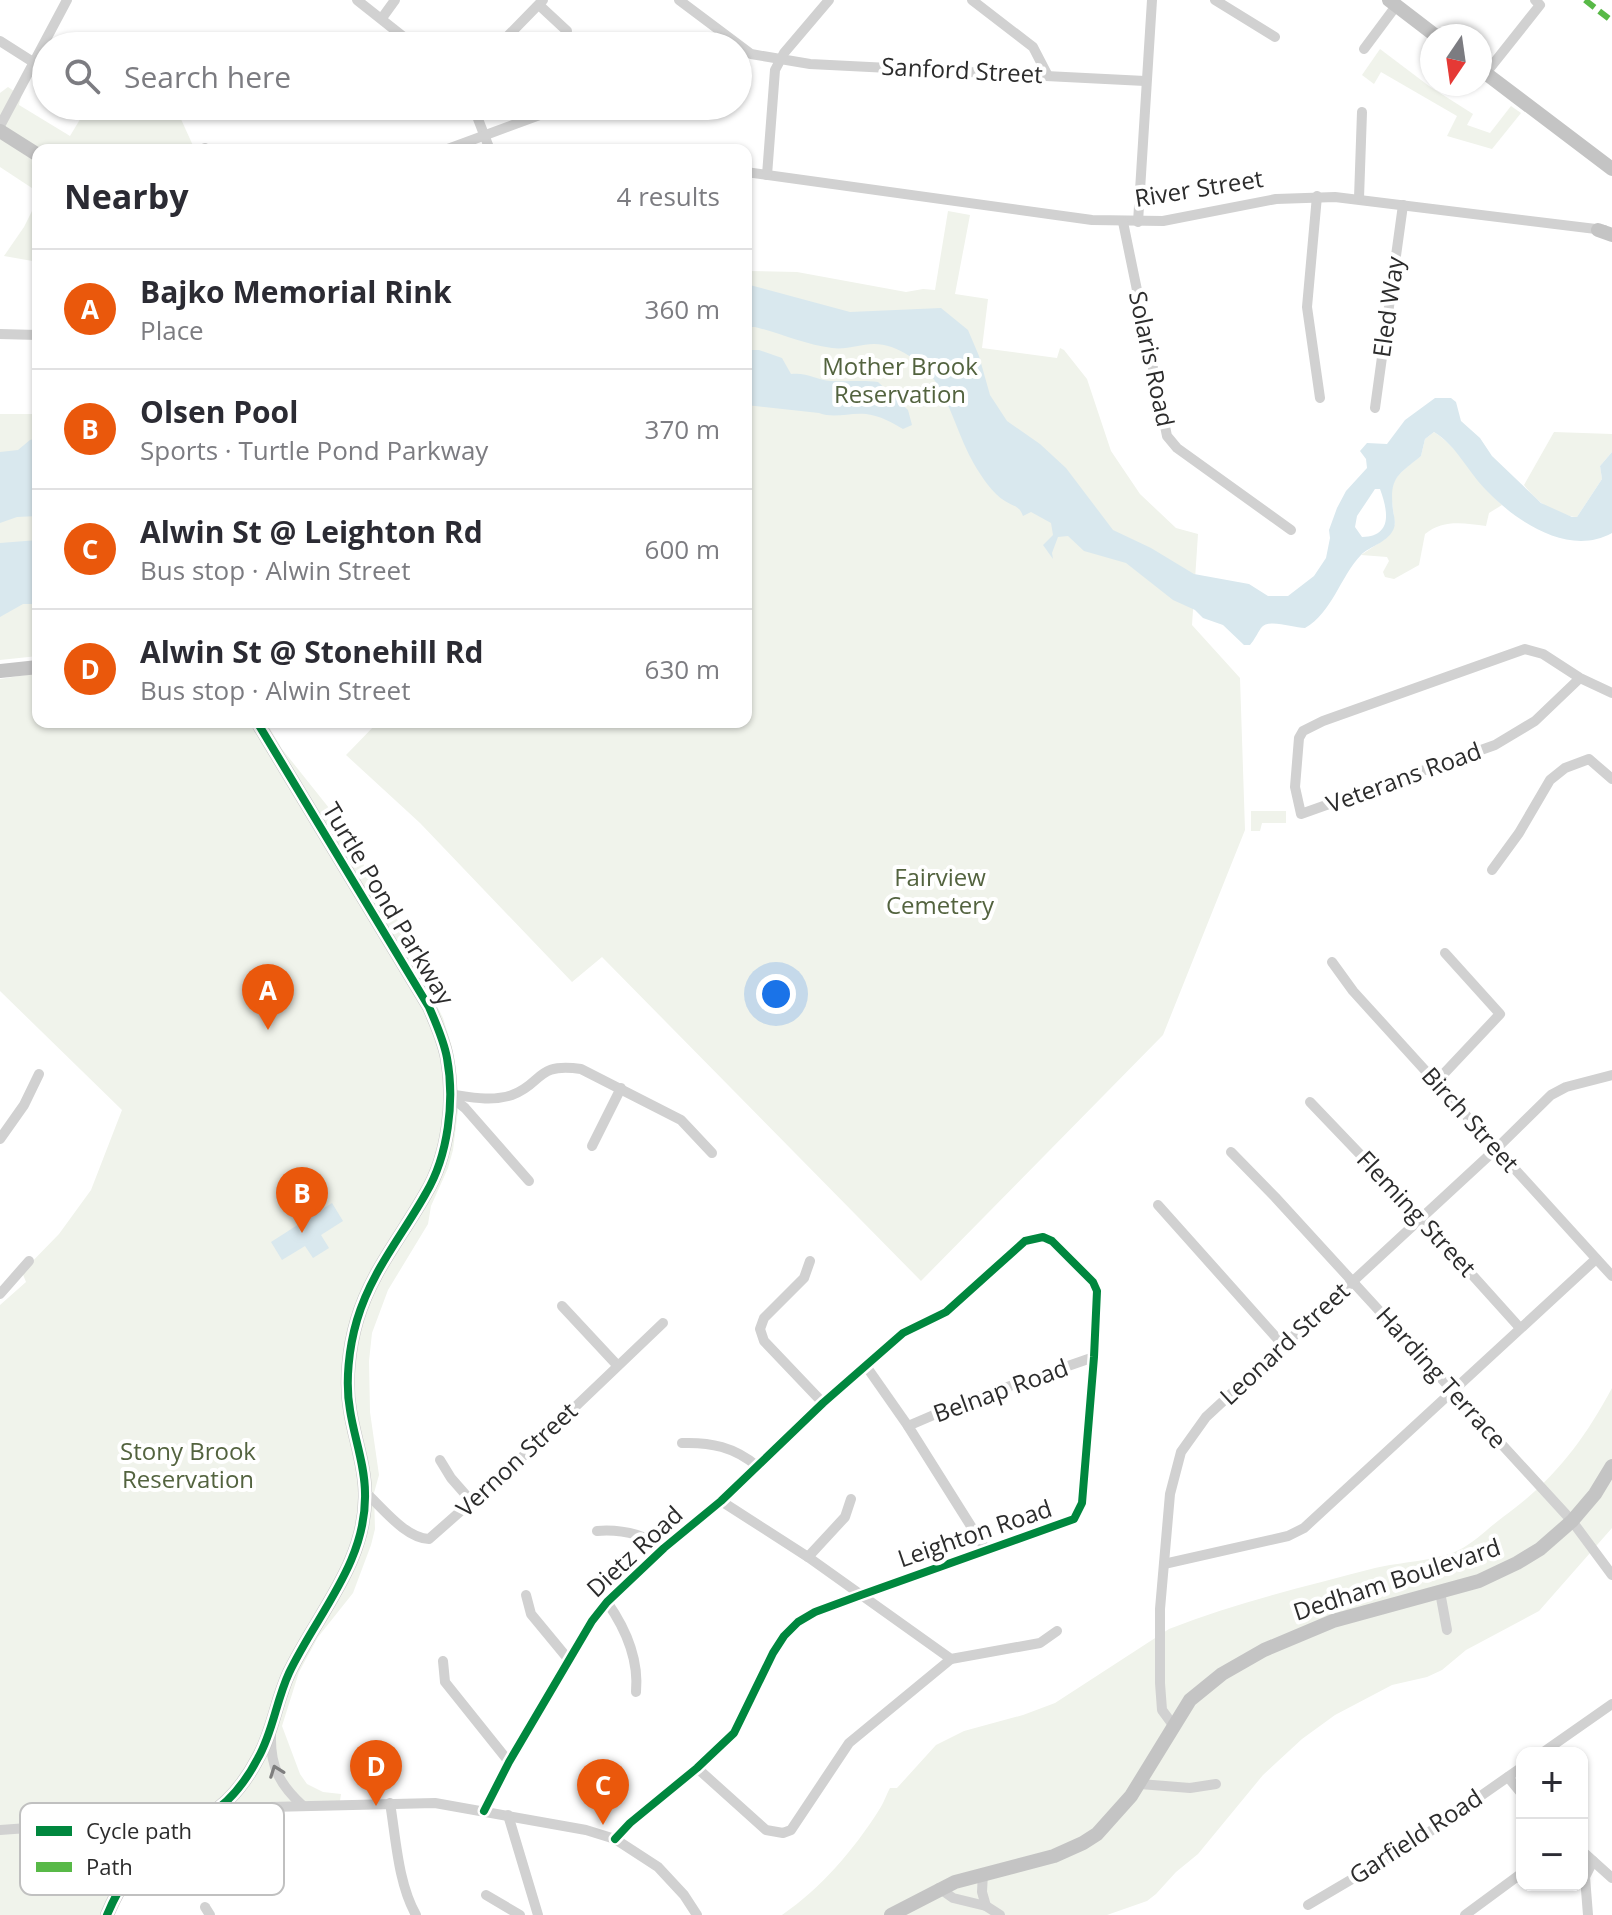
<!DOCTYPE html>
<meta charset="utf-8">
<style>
body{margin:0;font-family:"Open Sans",sans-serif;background:#f2f2f3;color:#2b2b33}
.controls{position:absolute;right:24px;bottom:24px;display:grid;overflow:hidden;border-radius:16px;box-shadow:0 2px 6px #0004}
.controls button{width:72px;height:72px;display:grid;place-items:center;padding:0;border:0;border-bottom:2px solid #e1e1e2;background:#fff;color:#2b2b33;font:40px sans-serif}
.compass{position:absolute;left:1420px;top:24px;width:72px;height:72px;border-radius:50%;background:#fff;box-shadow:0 2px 6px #0004;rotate:193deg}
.you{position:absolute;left:776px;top:994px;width:28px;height:28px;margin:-20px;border:6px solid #fff;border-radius:50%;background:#1a73e8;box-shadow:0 0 0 12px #1a73e833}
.badge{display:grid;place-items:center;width:52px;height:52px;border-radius:50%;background:#ea580c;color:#fff;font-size:26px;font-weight:700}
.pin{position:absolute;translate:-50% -66px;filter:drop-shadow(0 2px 4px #0008)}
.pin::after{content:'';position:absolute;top:42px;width:28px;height:24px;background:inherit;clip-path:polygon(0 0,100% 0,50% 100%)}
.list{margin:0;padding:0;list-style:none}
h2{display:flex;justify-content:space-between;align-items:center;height:104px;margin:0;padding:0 32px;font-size:34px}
h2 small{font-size:26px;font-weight:400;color:#7c7c81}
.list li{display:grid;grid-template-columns:52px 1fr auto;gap:24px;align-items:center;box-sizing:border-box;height:120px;padding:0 32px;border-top:2px solid #e1e1e2}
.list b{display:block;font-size:30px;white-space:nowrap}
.list p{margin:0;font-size:26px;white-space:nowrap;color:#7c7c81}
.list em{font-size:26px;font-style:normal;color:#7c7c81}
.icon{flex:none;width:44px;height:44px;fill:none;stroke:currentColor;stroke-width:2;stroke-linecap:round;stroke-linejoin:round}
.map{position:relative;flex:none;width:1612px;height:1915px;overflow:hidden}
.search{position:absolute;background:#fff;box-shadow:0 2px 6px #0004;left:32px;top:32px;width:720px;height:88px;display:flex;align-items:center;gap:20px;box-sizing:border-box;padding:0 28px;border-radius:44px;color:#7c7c81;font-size:30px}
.panel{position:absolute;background:#fff;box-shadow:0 2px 6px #0004;left:32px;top:144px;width:720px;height:584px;border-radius:16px}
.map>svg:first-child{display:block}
.green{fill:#f0f3eb}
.water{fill:#d9e8ee;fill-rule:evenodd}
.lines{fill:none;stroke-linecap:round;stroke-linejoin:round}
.minor{stroke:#d1d1d1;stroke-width:10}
.major{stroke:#c4c4c4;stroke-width:14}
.quiet{stroke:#58b947;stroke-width:6;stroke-dasharray:12 6;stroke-linecap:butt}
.cycleway-casing{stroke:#fff;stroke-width:13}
.cycleway{stroke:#00873e;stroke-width:8}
.oneway{stroke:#7e7e7e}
.labels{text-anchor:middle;stroke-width:8;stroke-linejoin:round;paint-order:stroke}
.street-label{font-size:24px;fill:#2c2c2c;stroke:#fff}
.park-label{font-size:24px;fill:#53633f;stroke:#fff}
.key{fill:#fff;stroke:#c0c0c0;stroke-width:2}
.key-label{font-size:22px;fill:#2c2c2c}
</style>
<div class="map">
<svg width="1612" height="1915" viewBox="0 0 1612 1915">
<rect width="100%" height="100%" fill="#fff"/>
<!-- green -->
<g class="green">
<polygon points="1380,49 1429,86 1473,114 1467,125 1490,133 1511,106 1521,113 1492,149 1447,136 1457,116 1381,72 1374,84 1362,75"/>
<polygon points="8,87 21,96 19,105 70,136 88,106 175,106 195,150 38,150 38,192 0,167 0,93"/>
<polygon points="38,199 38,262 4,256 24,227"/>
<polygon points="948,211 970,215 955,294 988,299 982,348 1057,358 1060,348 1064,350 1087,379 1111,451 1140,494 1176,528 1198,534 1192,625 1240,678 1245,830 1163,1035 921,1281 602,957 572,982 420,823 346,755 378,722 746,722 746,271 797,272 906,292 923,289 935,290"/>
<polygon points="0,414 38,414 38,656 0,660"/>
<path d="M1434,432C1462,450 1477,483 1502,505L1489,513L1486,526C1464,523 1443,519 1425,534L1419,565L1394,579L1385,577L1383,572L1389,561L1387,557L1361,555L1385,539L1395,524C1389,482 1388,481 1421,456L1425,439Z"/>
<path d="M1554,432L1612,434V452L1600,466L1602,479L1577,517C1555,516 1537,502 1524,485Z"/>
<path d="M38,673V722H266L282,749L329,808L404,931L413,958L443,1018L452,1047L459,1102L453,1150L448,1168L431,1206L428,1224L388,1290L372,1333L369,1361L370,1412L379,1475L374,1493L375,1529L371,1545L353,1593L318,1637L299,1672L282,1726L300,1774L307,1784L323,1792L341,1794L339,1808C316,1809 293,1808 271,1810C221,1816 165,1842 130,1879C121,1889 114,1903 107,1915H0V1305L26,1282L22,1272L59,1234L91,1190L122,1110L0,991V679Z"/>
<polygon points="1251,811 1286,811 1286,823 1262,823 1260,831 1251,831"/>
<path d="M1612,1388V1528L1539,1611L1466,1650L1442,1670L1427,1677L1392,1685L1335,1715L1302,1739L1263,1775L1198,1854L1176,1872L1156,1894L1147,1901L1107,1915H782C821,1888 853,1851 879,1810C884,1803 886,1795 890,1788H897L936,1745L964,1731L1023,1715L1055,1703L1169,1629C1236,1603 1306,1586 1375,1568C1400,1562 1436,1561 1459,1550C1475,1542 1488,1528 1503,1517C1553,1481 1583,1442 1612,1388Z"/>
</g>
<!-- water -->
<g class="water">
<path d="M746,284L850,312L941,308L968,330L979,356L990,395L1007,421L1040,444L1066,468L1113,530L1151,548L1194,574L1249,584L1268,596H1288L1314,576L1326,558L1330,538L1329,530L1337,508L1346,491L1367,468L1366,459L1360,451L1367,443L1387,444L1405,420L1435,398H1451L1456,402L1461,421L1480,438L1492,456L1541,503L1572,517H1577L1602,479L1600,466L1612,452V533C1569,557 1517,522 1487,491C1468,472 1457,446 1434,432L1425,439L1421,456C1398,475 1389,477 1393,510C1394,517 1396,522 1394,528C1389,542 1370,546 1361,555C1340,577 1332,613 1305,628C1293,628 1268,618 1261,628C1257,634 1255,639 1250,645H1244L1223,625L1203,618L1195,610L1173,600L1126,563L1084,551L1068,536L1058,537L1052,553L1053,559L1043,545L1053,535L1051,523L1031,512L1023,516C1019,505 1014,507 1005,501C993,494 981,476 974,464C959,438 952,407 935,381C923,362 897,344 874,344C860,344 847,350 832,348C806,345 780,333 755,327H746ZM1375,489H1380C1388,511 1393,536 1362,537L1355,527L1357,516Z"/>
<path d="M746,350H759L782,358L791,374C807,372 816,380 831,381C847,382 863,380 878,382L908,410L912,425L903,429C891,422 881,416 866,414C850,412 835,419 819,413L746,405Z"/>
<polygon points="38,438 38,516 17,517 0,523 0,452 18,450 30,440"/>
<polygon points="38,540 38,604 23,604 0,617 0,543"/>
<polygon points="332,1203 343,1221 321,1235 329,1248 313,1258 305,1246 282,1260 271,1242"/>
</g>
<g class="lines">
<!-- minor -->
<g class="minor">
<polyline points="357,0 415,46"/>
<polyline points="679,0 751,54 810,64 1145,81"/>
<polyline points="972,0 1033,47 1047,74"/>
<polyline points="1215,0 1275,37"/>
<polyline points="539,5 567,31"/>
<polyline points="382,18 395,0"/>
<polyline points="0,41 33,62"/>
<polyline points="498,46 543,0"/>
<polyline points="1364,49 1396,6"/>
<polyline points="1486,73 1540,5 1535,0"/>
<polyline points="473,106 490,150"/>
<polyline points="0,126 67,0"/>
<polyline points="205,148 206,150"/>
<polyline points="445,150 564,106"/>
<polyline points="746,172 1092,220 1163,221 1276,199 1335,197 1604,230"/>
<polyline points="767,175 775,70 784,53 829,0"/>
<polyline points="1317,196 1307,307 1320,398"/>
<polyline points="1359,198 1362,112"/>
<polyline points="1123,222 1167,436 1177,448 1291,530"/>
<polyline points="1138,222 1152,0"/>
<polyline points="0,334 38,335"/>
<polyline points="1375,408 1403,205"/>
<polyline points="1580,678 1535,721 1495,745 1301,814 1295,787 1299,738 1303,731 1323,721 1525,649 1543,654 1580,678 1612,693"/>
<polyline points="1492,870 1519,833 1550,780 1565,768 1589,759 1612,779"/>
<polyline points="1332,962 1353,991 1612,1276"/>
<polyline points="1436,1082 1500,1014 1445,953"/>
<path d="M449,1094C470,1097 491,1102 512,1095C543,1084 535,1062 581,1069L681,1120L712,1153"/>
<polyline points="450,1096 465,1108 529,1181"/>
<polyline points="1310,1102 1421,1218 1520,1328"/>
<polyline points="0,1139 24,1105 39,1074"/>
<polyline points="592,1146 621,1088"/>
<polyline points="1231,1152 1275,1197 1572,1521 1612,1575"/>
<polyline points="1158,1205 1283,1345"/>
<polyline points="810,1261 804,1278 764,1318 760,1329 764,1341 823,1403"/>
<polyline points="0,1294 29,1261"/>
<polyline points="562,1306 617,1365"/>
<polyline points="866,1366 908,1426 986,1550"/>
<polyline points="908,1426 964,1402 1094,1357"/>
<path d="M682,1443C711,1442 734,1447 757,1466"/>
<polyline points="440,1460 451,1478 472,1502"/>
<path d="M365,1492C383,1508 405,1538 429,1539L530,1450L663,1323"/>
<polyline points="721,1501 808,1557 951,1659 1040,1643 1057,1631"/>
<path d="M597,1531C622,1529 643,1534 664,1548"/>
<polyline points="808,1557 845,1517 851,1499"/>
<polyline points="1164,1564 1288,1536 1304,1528 1596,1259"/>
<polyline points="1440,1592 1447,1630"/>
<polyline points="526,1595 531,1614 569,1660"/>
<path d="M607,1602C626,1629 639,1659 636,1692"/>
<polyline points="443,1661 445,1682 509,1762"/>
<polyline points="1173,1725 1162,1710 1160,1683 1160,1609 1170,1494 1181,1452 1206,1417 1496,1149 1551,1095 1566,1087 1612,1075"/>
<path d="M271,1735C270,1767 280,1785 303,1806"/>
<polyline points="1542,1753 1612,1704"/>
<polyline points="697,1768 766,1830 783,1833 791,1830 849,1743 951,1659"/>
<polyline points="1508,1777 1522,1794"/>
<polyline points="1140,1784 1190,1788 1216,1784"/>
<path d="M390,1803C396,1839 398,1883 416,1915"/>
<polyline points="484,1811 509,1762 592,1621 607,1602 664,1548 721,1501 823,1403 903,1333 946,1312 1025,1241 1043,1237 1052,1241 1093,1282 1097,1291 1094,1357 1082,1503 1074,1519 861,1595 815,1612 798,1622 784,1636 773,1653 734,1733 697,1768 630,1823 615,1839"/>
<polyline points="211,1815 270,1807 435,1803 586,1830 615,1839 658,1867 684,1895 697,1915"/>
<polyline points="508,1815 538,1915"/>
<polyline points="0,1830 110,1822 176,1832"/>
<polyline points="1582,1851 1612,1878"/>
<polyline points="939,1888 953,1898 986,1906 982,1892 983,1873"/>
<polyline points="486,1895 520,1915"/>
<polyline points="1308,1905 1415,1842 1522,1767"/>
<polyline points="986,1906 1000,1915"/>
<polyline points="205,1907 210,1915"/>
<polyline points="1465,1915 1522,1873"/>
<polyline points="1588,1915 1585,1877 1593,1861"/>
</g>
<!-- major -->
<g class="major">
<polyline points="1389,0 1436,36"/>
<polyline points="1480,69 1612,169"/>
<polyline points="0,131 38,155"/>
<polyline points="1598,230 1612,235"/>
<polyline points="0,671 38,667"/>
<path d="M107,1915C118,1889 132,1864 155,1846C170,1834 190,1827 207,1816C229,1803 246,1781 258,1758C273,1732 276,1701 289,1673C317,1614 367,1562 365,1493C365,1465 354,1437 350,1410C345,1382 349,1347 357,1320C371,1272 402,1236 426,1193C448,1156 455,1101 447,1058C444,1041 436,1023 429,1007L257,722"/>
<polyline points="891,1915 955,1882 1054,1856 1083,1843 1097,1834 1131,1796 1190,1700 1222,1674 1264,1650 1333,1621 1479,1581 1517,1563 1540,1549 1572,1521 1595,1494 1612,1466"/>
</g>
<!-- quiet -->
<polyline class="quiet" points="1585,0 1612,21"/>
<!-- cycleway casing -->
<g class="cycleway-casing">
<g id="cycleway">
<polyline points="484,1811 509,1762 592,1621 607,1602 664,1548 721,1501 823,1403 903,1333 946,1312 1025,1241 1043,1237 1052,1241 1093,1282 1097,1291 1094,1357 1082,1503 1074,1519 861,1595 815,1612 798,1622 784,1636 773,1653 734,1733 697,1768 630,1823 615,1839"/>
<path d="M107,1915C118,1889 132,1864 155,1846C170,1834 190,1827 207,1816C229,1803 246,1781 258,1758C273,1732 276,1701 289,1673C317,1614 367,1562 365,1493C365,1465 354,1437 350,1410C345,1382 349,1347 357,1320C371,1272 402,1236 426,1193C448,1156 455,1101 447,1058C444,1041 436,1023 429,1007L257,722"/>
</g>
</g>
<!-- cycleway -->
<use href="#cycleway" class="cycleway"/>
</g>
<!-- one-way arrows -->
<defs><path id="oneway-chevron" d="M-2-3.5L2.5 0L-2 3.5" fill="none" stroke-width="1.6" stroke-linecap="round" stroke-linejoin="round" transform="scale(2)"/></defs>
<use class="oneway" href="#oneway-chevron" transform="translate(276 1771) rotate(-110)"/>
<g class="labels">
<!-- street labels -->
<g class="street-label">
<text transform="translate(962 71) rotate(3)" y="8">Sanford Street</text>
<text transform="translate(1199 189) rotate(-9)" y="8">River Street</text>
<text transform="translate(1389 307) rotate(-82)" y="8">Eled Way</text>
<text transform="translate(1151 359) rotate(78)" y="8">Solaris Road</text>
<text transform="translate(1404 778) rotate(-20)" y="8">Veterans Road</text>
<text transform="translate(388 904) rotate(59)" y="8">Turtle Pond Parkway</text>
<text transform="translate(1470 1120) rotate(48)" y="8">Birch Street</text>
<text transform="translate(1416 1214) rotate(47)" y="8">Fleming Street</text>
<text transform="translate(1285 1344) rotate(-43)" y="8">Leonard Street</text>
<text transform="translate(1441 1378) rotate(48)" y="8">Harding Terrace</text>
<text transform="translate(1001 1391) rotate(-20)" y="8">Belnap Road</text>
<text transform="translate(517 1460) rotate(-43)" y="8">Vernon Street</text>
<text transform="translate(975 1534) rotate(-19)" y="8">Leighton Road</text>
<text transform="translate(635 1552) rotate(-43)" y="8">Dietz Road</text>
<text transform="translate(1397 1580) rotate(-18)" y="8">Dedham Boulevard</text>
<text transform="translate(1416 1837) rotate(-33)" y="8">Garfield Road</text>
</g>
<!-- park labels -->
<g class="park-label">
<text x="900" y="375">Mother Brook<tspan x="900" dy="28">Reservation</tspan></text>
<text x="940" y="886">Fairview<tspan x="940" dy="28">Cemetery</tspan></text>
<text x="188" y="1460">Stony Brook<tspan x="188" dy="28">Reservation</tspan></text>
</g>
</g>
<!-- legend -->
<rect x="20" y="1803" width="264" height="92" rx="12" class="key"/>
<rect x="36" y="1826" width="36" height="10" fill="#00873e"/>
<rect x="36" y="1862" width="36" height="10" fill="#58b947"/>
<g class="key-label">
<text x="86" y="1839">Cycle path</text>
<text x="86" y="1875">Path</text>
</g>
</svg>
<div class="controls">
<button>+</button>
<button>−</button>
</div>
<svg class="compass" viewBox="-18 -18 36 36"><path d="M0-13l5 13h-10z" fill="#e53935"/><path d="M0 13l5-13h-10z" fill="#7c7c81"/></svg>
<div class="you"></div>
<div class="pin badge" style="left:268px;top:1030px">A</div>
<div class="pin badge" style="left:302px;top:1233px">B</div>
<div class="pin badge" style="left:603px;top:1825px">C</div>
<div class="pin badge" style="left:376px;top:1806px">D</div>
<div class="search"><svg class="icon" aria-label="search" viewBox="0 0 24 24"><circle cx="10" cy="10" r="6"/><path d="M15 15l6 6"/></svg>Search here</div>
<section class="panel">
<h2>Nearby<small>4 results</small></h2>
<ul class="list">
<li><span class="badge">A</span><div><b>Bajko Memorial Rink</b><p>Place</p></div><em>360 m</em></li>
<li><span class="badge">B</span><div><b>Olsen Pool</b><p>Sports · Turtle Pond Parkway</p></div><em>370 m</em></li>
<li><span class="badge">C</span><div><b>Alwin St @ Leighton Rd</b><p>Bus stop · Alwin Street</p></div><em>600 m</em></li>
<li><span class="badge">D</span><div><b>Alwin St @ Stonehill Rd</b><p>Bus stop · Alwin Street</p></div><em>630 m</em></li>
</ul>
</section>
</div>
